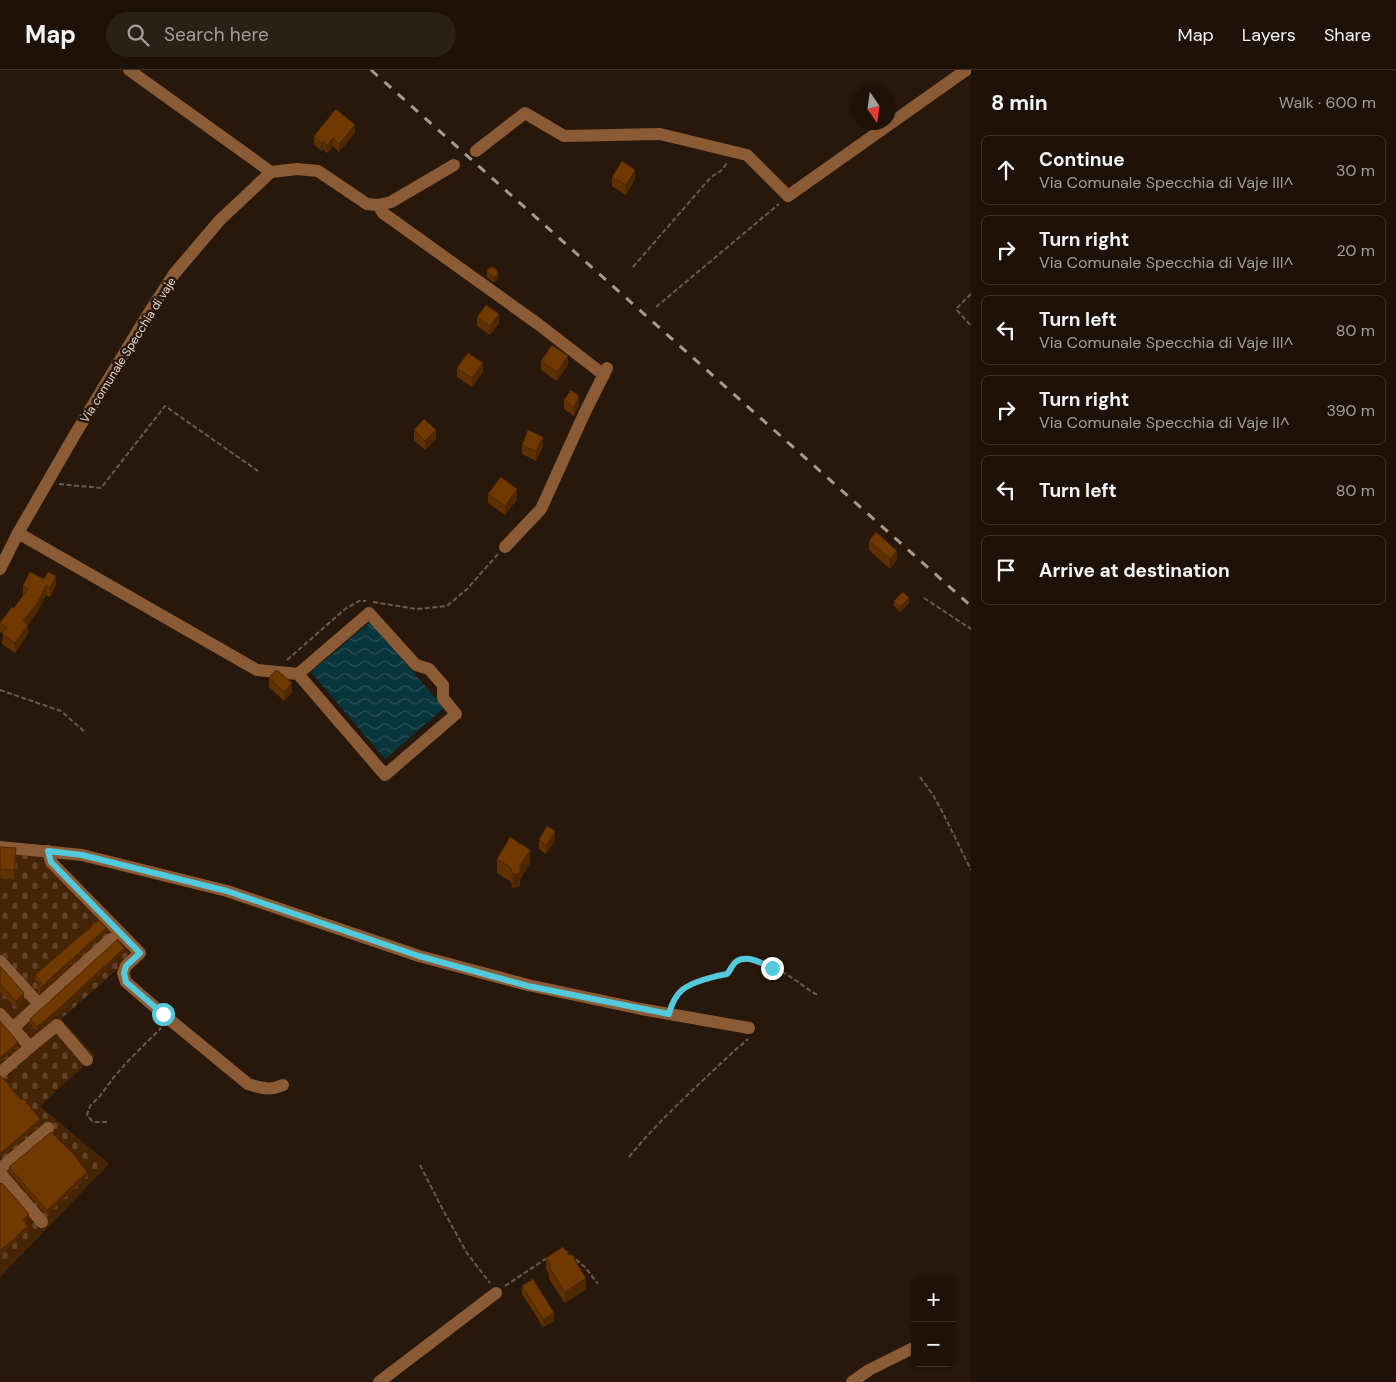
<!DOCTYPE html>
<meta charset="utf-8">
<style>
body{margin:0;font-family:"DM Sans",sans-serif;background:#2b2016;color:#f1f3f6}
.controls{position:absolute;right:15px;bottom:15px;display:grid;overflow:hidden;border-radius:8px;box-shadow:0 1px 4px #0004}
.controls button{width:45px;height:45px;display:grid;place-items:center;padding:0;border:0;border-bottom:1px solid #3c3229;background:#1e1208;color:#f1f3f6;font:25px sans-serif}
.compass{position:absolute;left:851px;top:15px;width:45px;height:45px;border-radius:50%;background:#1e1208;box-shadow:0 1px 4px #0004;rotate:167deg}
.stop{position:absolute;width:15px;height:15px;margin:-11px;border:4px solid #53cadc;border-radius:50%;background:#fff}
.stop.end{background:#53cadc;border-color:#fff;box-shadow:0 1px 5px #0008}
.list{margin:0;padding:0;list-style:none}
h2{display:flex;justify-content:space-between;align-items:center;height:65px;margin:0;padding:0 20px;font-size:21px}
h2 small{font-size:16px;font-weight:400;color:#a19e9c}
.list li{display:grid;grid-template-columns:32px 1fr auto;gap:15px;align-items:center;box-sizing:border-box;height:70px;margin:0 10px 10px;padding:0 10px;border:1px solid #3c3229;border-radius:8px}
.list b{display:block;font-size:19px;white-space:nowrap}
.list p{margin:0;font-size:16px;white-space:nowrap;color:#a19e9c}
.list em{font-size:16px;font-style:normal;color:#a19e9c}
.icon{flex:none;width:28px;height:28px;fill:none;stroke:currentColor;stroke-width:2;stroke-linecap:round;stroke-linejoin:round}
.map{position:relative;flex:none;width:971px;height:1312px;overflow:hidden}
header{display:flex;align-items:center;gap:30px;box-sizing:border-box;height:70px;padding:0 25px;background:#1e1208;border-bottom:1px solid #3c3229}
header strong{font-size:24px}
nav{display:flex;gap:28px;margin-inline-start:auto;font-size:18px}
.search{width:350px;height:45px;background:#2b2016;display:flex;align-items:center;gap:12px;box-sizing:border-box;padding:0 18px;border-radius:28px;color:#a19e9c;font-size:19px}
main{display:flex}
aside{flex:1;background:#1e1208}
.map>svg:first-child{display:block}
.cemetery{fill:url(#cemetery-stones)}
.water{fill:url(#water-waves)}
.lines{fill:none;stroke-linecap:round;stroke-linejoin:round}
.path{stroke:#695b4f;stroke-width:2;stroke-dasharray:5 2.5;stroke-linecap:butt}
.minor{stroke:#8b5b35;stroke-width:12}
.rail{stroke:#a79a90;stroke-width:3;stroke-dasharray:9 9;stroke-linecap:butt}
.wall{fill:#5f3100}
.shaded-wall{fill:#4e2800}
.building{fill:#6f3900;stroke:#4e2800}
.route{stroke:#53cadc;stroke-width:6}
.labels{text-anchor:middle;stroke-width:5;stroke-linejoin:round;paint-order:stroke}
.street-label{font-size:12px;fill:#e2d6ce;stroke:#28180b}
</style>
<header>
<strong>Map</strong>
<div class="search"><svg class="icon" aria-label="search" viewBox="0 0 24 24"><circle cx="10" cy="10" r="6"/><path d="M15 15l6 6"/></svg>Search here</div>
<nav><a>Map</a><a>Layers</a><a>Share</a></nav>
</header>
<main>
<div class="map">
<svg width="971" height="1312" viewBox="0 0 971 1312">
<defs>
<pattern id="cemetery-stones" width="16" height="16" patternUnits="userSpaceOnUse" patternTransform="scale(1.25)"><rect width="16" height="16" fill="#462406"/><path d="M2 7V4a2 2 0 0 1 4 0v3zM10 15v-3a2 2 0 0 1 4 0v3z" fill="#604329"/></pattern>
<pattern id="water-waves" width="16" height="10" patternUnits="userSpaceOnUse" patternTransform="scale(1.25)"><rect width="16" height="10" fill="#07363d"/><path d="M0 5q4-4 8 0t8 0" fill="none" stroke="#2b5258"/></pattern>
</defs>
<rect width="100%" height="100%" fill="#28180b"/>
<!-- cemetery -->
<polygon class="cemetery" points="0,783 41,786 136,883 61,949 95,986 40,1036 109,1094 0,1207"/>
<!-- water -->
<polygon class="water" points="370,552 444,638 385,689 311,602"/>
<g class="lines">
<!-- path -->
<g class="path">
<polyline points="633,197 711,107 721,101 727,93"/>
<polyline points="971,224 956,239 971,256"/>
<polyline points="656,237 779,134"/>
<polyline points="59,414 101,418 165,336 258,401"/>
<polyline points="924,528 971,559"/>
<polyline points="373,532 417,539 447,536 467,519 498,484"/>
<polyline points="287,590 345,539 359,531 366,531"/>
<polyline points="0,620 61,641 86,663"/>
<polyline points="920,707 933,725 943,743 971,800"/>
<path d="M673,933C683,914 707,907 727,904C731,900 732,894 736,891C750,883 784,902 795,910C804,915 809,922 819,925"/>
<polyline points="107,1052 93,1052 87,1045 90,1036 100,1026 114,1007 128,991 161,958"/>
<path d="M629,1087C660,1049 697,1016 733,982C738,977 743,974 748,969"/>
<polyline points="420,1095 443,1140 467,1183 490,1213"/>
<polyline points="564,1180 585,1197 598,1214"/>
<polyline points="505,1216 547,1188"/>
</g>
<!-- minor -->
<g class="minor">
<polyline points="129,0 271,102"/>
<polyline points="476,81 525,43 564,66 660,64 747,85 788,126 966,0"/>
<polyline points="378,135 383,143 538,254 604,305"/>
<polyline points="18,463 257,600 298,604"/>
<polyline points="505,477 541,439 585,342 607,298"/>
<polyline points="0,499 18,463 74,366 145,249 174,204 220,150 271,102 297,99 318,101 367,134 378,135 391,132 454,95"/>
<polygon points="369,543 416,595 429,599 443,615 443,628 456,644 385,705 298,604"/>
<polyline points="0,777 82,785 227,821 419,886 528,915 641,939 749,958"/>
<path d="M48,781L51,792L140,883L126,896L123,903L126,912L163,944L248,1014C262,1018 269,1021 283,1015"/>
<polyline points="0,891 39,934 111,869"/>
<polyline points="0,944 13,958 39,934"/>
<polyline points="13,958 30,977"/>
<polyline points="0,1003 30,977 57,955 87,990"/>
<polyline points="0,1099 48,1058"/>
<polyline points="0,1103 42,1152"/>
<polyline points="379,1312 496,1223"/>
<polyline points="852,1312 869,1300 915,1277"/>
</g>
<!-- rail -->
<polyline class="rail" points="371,0 971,536"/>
</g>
<!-- wall -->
<g class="wall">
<polygon points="355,63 339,82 333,76 327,83 323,79 321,81 314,74 314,66"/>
<polygon points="612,107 635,109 626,125 612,116"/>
<polygon points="487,202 498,207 496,211 493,212 487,207"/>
<polygon points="477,247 499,253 490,265 477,256"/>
<polygon points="541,291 568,295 557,311 541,300"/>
<polygon points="457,298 483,302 472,317 457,307"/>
<polygon points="564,330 579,335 574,346 564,339"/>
<polygon points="414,360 436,369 425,380 414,370"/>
<polygon points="522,375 543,376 536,391 522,384"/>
<polygon points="488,424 517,429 505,445 488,433"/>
<polygon points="869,471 897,490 890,499 869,480"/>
<polygon points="44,509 56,515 50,527 46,525 38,541 28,555 28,564 15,583 2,574 3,564 0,562 0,553 14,538 23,525 23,516"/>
<polygon points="894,531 909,533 900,542 894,536"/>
<polygon points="269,608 292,623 284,631 269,617"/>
<polygon points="539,770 555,770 546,784 539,779"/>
<polygon points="0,777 16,787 14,809 0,808"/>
<polygon points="497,789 530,793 520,809 520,816 513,818 510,811 497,803"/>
<polygon points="106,863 40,923 38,921 38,916 40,915 35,909 35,905"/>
<polygon points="124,882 56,945 37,961 30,954 30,949"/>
<polygon points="0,896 24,930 16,938 0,921"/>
<polygon points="9,1097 87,1106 47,1145 9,1102"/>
<polygon points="569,1185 586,1219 565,1233 549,1209 549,1204 546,1199 546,1188"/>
<polygon points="522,1216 554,1251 543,1257 522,1224"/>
</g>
<!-- shaded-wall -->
<g class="shaded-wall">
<polygon points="355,55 355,63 339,82 339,74"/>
<polygon points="333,68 333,76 327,83 327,75"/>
<polygon points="323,71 323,79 321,81 321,73"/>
<polygon points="635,100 635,109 626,125 626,115"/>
<polygon points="498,202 498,207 496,211 493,212 493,207"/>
<polygon points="499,244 499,253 490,265 490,256"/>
<polygon points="568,286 568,295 557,311 557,302"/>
<polygon points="483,293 483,302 472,317 472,308"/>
<polygon points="579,326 579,335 574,346 574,337"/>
<polygon points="436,360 436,369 425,380 425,371"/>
<polygon points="543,367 543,376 536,391 536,381"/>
<polygon points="517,419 517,429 505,445 505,436"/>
<polygon points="897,481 897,490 890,499 890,489"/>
<polygon points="56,506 56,515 50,527 50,518"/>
<polygon points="46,515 46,525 38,541 23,561 23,551"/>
<polygon points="909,528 909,533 900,542 900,537"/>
<polygon points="28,555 28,564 15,583 15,573"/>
<polygon points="292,613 292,623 284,631 284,622"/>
<polygon points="555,761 555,770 546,784 546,775"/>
<polygon points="16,778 16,787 14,809 14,800"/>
<polygon points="530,780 530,793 520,809 520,816 513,818 513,804 520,796"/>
<polygon points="106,858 106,863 40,923 40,918"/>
<polygon points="124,878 124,882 56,945 37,961 37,957"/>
<polygon points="24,923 24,930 16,938 16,931"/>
<polygon points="18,972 18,976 0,992 0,988"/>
<polygon points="40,1049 40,1054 0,1088 0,1084"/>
<polygon points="87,1102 87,1106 47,1145 47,1140"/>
<polygon points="29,1144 29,1149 23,1155 23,1150"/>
<polygon points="28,1156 28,1160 0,1186 0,1181"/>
<polygon points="586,1208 586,1219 565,1233 565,1222"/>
<polygon points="554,1243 554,1251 543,1257 543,1249"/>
</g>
<!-- building -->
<g class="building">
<polygon points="336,39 355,55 339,74 333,68 327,75 323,71 321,73 314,66"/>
<polygon points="622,91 635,100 626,115 612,107"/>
<polygon points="492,197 496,199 498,202 496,206 493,207 487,202 488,199"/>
<polygon points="486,235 499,244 490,256 477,247"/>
<polygon points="552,275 568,286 557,302 541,291"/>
<polygon points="468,283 483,293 472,308 457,298"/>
<polygon points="571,320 579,326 574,337 564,330"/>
<polygon points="424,349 436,360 425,371 414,360"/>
<polygon points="528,360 543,367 536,381 522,375"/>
<polygon points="501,407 517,419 505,436 488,424"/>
<polygon points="876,462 897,481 890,489 869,471"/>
<polygon points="30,502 44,509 48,502 56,506 50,518 46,515 38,532 23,551 28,555 15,573 2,564 7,558 0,553 12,537 14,538 28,519 23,516"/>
<polygon points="903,522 909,528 900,537 894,531"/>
<polygon points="275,601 278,601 292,613 284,622 269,608"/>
<polygon points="547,756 555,761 546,775 539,770"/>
<polygon points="510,767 530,780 520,796 520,803 513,804 510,797 497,789"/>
<polygon points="0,777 16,778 14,800 0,799"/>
<polygon points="99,850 106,858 40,918 38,916 42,913 35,905"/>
<polygon points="117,870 124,878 56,941 37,957 30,949"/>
<polygon points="0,896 24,923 16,931 0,914"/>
<polygon points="0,951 18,972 0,988"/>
<polygon points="0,1006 1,1006 21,1030 23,1028 40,1049 0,1084"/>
<polygon points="51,1062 75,1086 87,1102 47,1140 9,1097"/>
<polygon points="2,1113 29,1144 23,1150 28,1156 0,1181 0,1115"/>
<polygon points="563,1177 569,1185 571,1184 586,1208 565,1222 549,1197 551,1196 546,1188"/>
<polygon points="533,1209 554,1243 543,1249 522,1216"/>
</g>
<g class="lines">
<!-- route -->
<path class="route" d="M163,944L126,912L124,903L126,896L140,883L51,792L48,781L82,785L227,821L419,886L528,916L669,944C671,936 675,926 682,920C692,912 714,906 727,904C731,900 732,894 737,891C748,885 762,893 772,898"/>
</g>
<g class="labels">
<!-- street labels -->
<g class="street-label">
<text transform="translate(128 280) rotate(-58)" y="4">Via comunale Specchia di vaje</text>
</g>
</g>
</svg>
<div class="controls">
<button>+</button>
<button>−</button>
</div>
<svg class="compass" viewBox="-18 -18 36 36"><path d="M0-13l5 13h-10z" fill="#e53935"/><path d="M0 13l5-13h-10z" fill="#a19e9c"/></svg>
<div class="stop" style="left:163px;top:944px"></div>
<div class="stop end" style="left:772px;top:898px"></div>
</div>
<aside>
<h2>8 min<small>Walk · 600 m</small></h2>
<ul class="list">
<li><svg class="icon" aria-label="ahead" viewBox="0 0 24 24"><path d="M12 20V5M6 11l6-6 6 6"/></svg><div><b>Continue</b><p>Via Comunale Specchia di Vaje III^</p></div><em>30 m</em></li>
<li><svg class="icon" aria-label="right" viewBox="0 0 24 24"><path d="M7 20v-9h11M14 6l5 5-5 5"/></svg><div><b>Turn right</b><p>Via Comunale Specchia di Vaje III^</p></div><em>20 m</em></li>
<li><svg class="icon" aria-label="left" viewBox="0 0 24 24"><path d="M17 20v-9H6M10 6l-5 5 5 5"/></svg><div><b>Turn left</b><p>Via Comunale Specchia di Vaje III^</p></div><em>80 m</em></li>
<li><svg class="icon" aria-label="right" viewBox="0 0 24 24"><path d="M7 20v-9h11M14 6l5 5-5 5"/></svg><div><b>Turn right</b><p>Via Comunale Specchia di Vaje II^</p></div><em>390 m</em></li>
<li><svg class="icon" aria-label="left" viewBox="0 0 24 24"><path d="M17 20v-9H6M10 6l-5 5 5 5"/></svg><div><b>Turn left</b></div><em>80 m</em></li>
<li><svg class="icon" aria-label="arrive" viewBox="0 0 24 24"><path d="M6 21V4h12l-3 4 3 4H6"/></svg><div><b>Arrive at destination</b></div></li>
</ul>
</aside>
</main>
